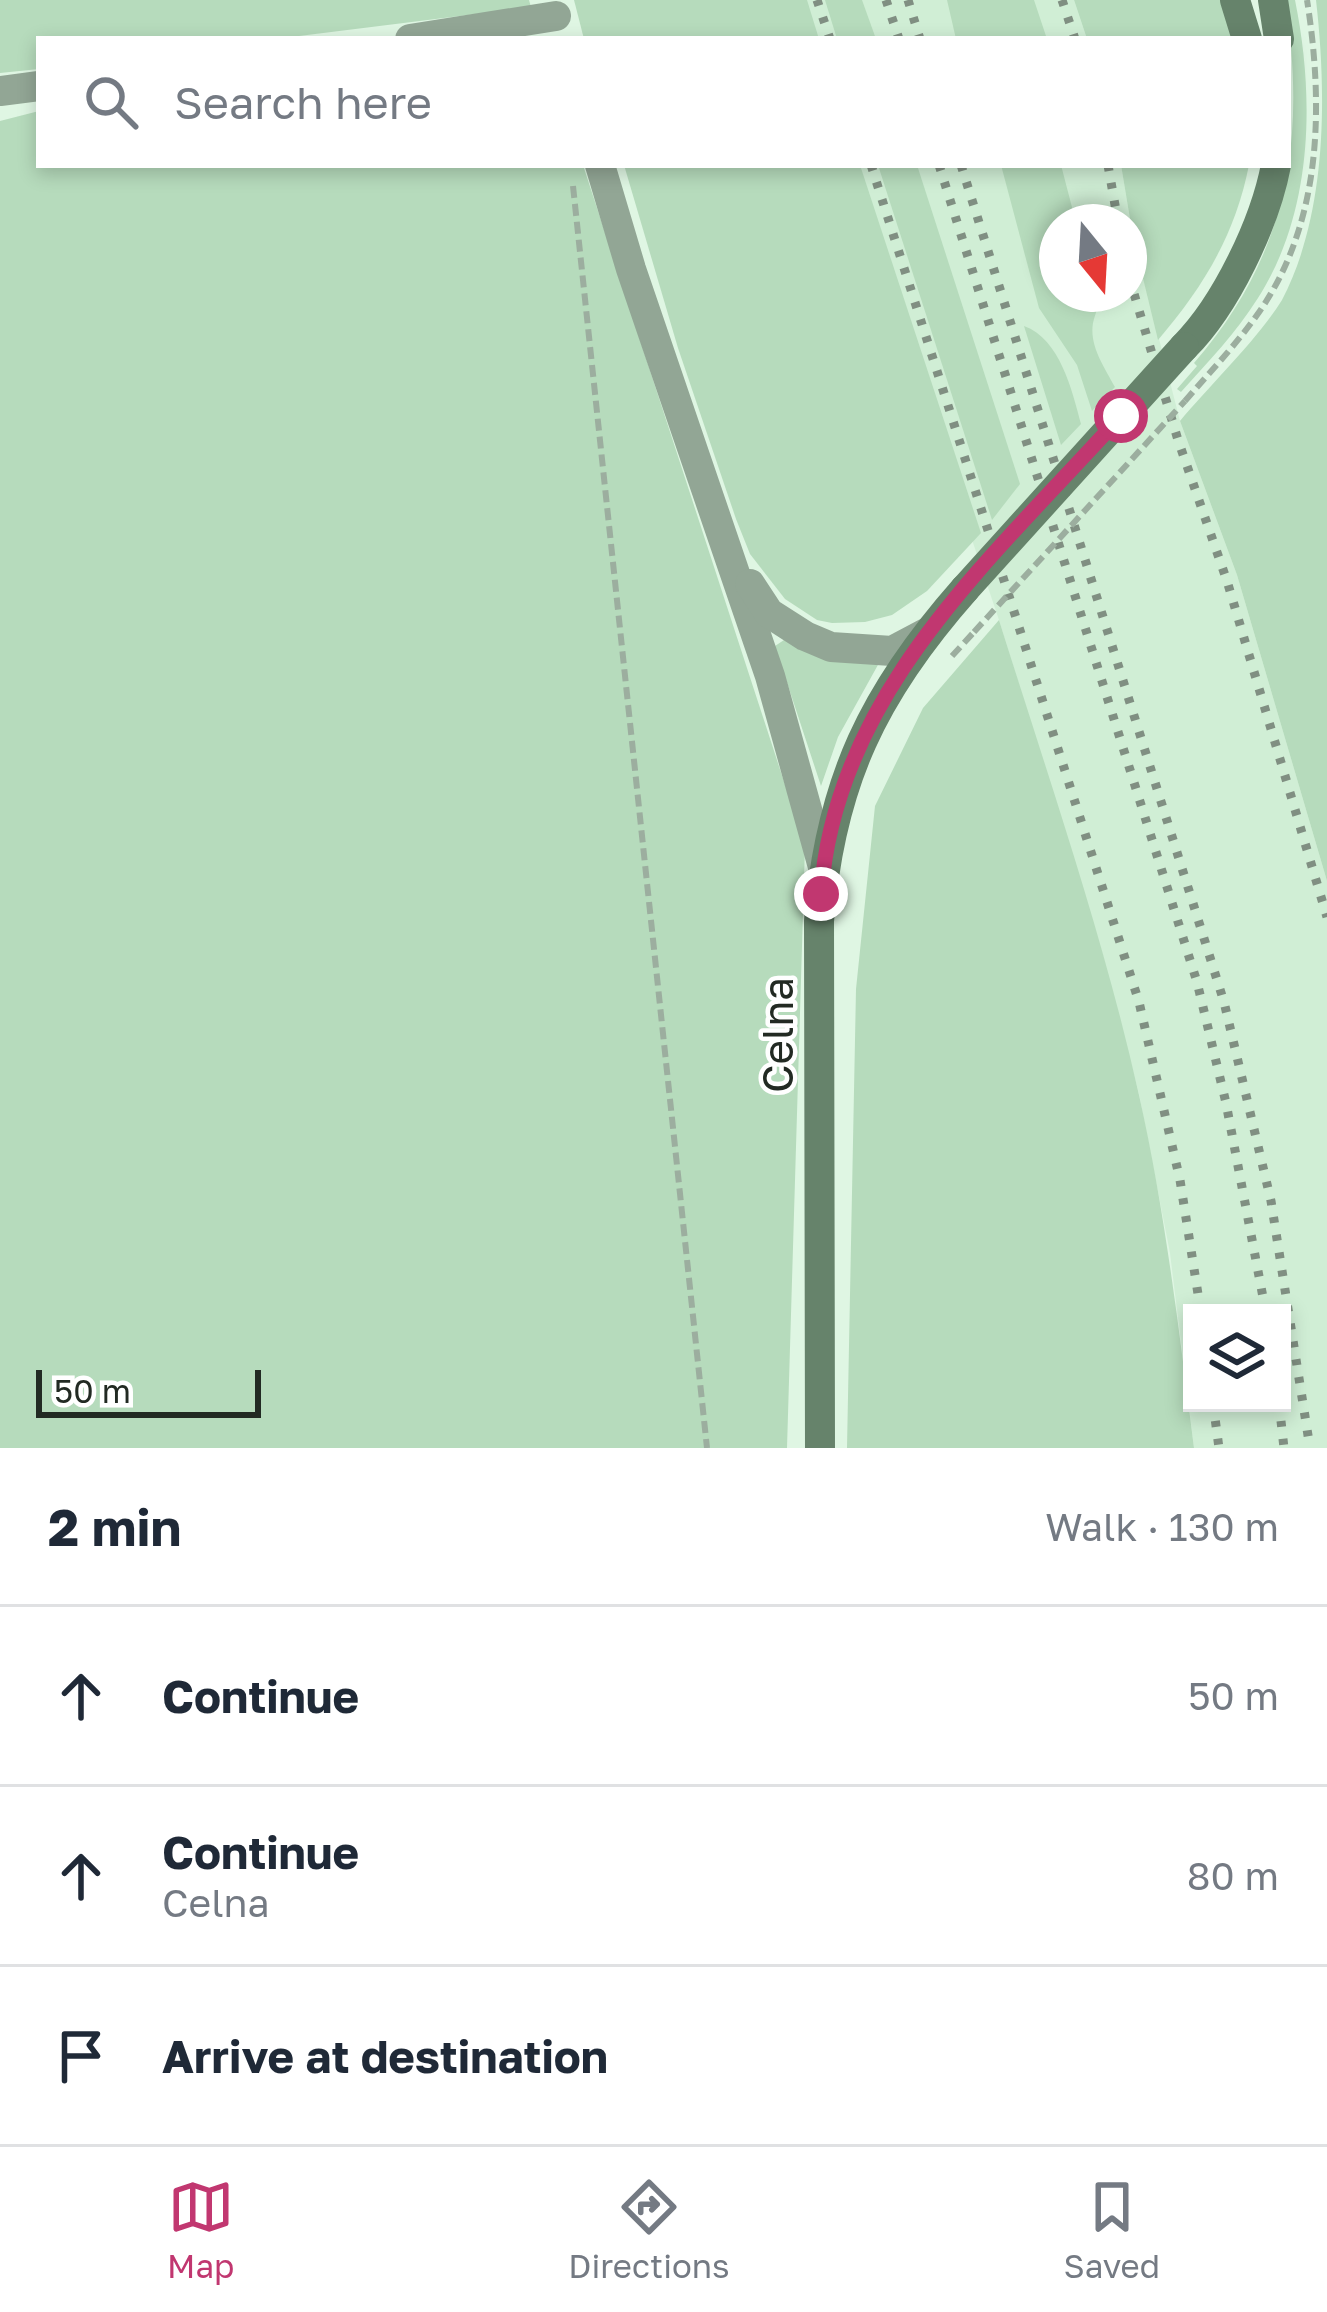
<!DOCTYPE html>
<meta charset="utf-8">
<style>
body{margin:0;font-family:"Golos Text",sans-serif;background:#f6f6f7;color:#1f2937}
.controls{position:absolute;right:36px;bottom:36px;display:grid;overflow:hidden;border-radius:0px;box-shadow:0 6px 18px #0003}
.controls button{width:108px;height:108px;display:grid;place-items:center;padding:0;border:0;border-bottom:3px solid #e0e1e3;background:#fff;color:#1f2937;font:60px sans-serif}
.compass{position:absolute;left:1039px;top:204px;width:108px;height:108px;border-radius:50%;background:#fff;box-shadow:0 6px 18px #0003;rotate:162deg}
.scale{position:absolute;left:36px;bottom:30px;width:225px;box-sizing:border-box;padding-left:12px;border:6px solid #222a23;border-top:0;font-size:33px;line-height:42px;white-space:nowrap;color:#222a23;-webkit-text-stroke:9px #fff;paint-order:stroke}
.stop{position:absolute;width:36px;height:36px;margin:-27px;border:9px solid #c13770;border-radius:50%;background:#fff}
.stop.end{background:#c13770;border-color:#fff;box-shadow:0 3px 12px #0008}
.list{margin:0;padding:0;list-style:none}
h2{display:flex;justify-content:space-between;align-items:center;height:156px;margin:0;padding:0 48px;font-size:51px}
h2 small{font-size:39px;font-weight:400;color:#747a83}
.list li{display:grid;grid-template-columns:78px 1fr auto;gap:36px;align-items:center;box-sizing:border-box;height:180px;padding:0 48px;border-top:3px solid #e0e1e3}
.list b{display:block;font-size:45px;white-space:nowrap}
.list p{margin:0;font-size:39px;white-space:nowrap;color:#747a83}
.list em{font-size:39px;font-style:normal;color:#747a83}
.icon{flex:none;width:66px;height:66px;fill:none;stroke:currentColor;stroke-width:2;stroke-linecap:round;stroke-linejoin:round}
.map{position:relative;flex:none;width:1327px;height:1448px;overflow:hidden}
.search{position:absolute;background:#fff;box-shadow:0 6px 18px #0003;left:36px;right:36px;top:36px;height:132px;display:flex;align-items:center;gap:30px;box-sizing:border-box;padding:0 42px;border-radius:0px;color:#747a83;font-size:45px}
.sheet{height:696px;background:#fff}
nav{display:flex;justify-content:space-around;align-items:center;box-sizing:border-box;height:168px;border-top:3px solid #e0e1e3;background:#fff;font-size:33px;color:#747a83}
nav a{display:grid;justify-items:center;gap:6px}
nav .on{color:#c13770}
.map>svg:first-child{display:block}
.built{fill:#d0eed5;fill-rule:evenodd}
.green{fill:#b6dbbc}
.lines{fill:none;stroke-linecap:round;stroke-linejoin:round}
.path{stroke:#9cae9f;stroke-width:6;stroke-dasharray:12 6;stroke-linecap:butt}
.street{stroke:#92a695;stroke-width:30}
.secondary{stroke:#66836b;stroke-width:30}
.rail{stroke:#808f82;stroke-width:9;stroke-dasharray:6 12;stroke-linecap:butt}
.path-bridge{stroke:#9cae9f;stroke-width:6;stroke-dasharray:12 6;stroke-linecap:butt}
.secondary-bridge{stroke:#66836b;stroke-width:30}
.route{stroke:#c13770;stroke-width:15}
.labels{text-anchor:middle;stroke-width:9;stroke-linejoin:round;paint-order:stroke}
.street-label{font-size:42px;fill:#222a23;stroke:#fff}
</style>
<div class="map">
<svg width="1327" height="1448" viewBox="0 0 1327 1448">
<rect width="100%" height="100%" fill="#dff6e3"/>
<!-- built -->
<g class="built">
<polygon points="793,0 1074,0 1087,39 806,39"/>
<path d="M846,165H1121L1133,237L1180,421L1237,575L1327,881V1448H1194L1170,1253L1139,1094L1102,952L999,620ZM1057,222H1129V294H1057ZM1192,1313H1282V1403H1192Z"/>
</g>
<!-- green -->
<g class="green">
<polygon points="0,0 529,0 531,7 275,39 39,39 39,69 0,73"/>
<polygon points="574,0 807,0 819,39 584,39"/>
<polygon points="825,0 862,0 876,39 837,39"/>
<polygon points="947,0 1034,0 1047,39 956,39"/>
<polygon points="1074,0 1226,0 1240,39 1087,39"/>
<path d="M1285,0H1295C1315,98 1313,212 1258,298C1236,333 1208,362 1181,392L1177,389L1197,366L1194,363C1288,255 1307,139 1285,0Z"/>
<path d="M1316,0H1327V881L1237,575L1180,421C1211,384 1257,340 1282,300C1327,214 1327,96 1316,0Z"/>
<polygon points="39,111 39,165 583,165 805,846 787,1448 0,1448 0,121"/>
<polygon points="624,165 860,165 981,533 927,591 892,615 865,622 832,623 817,620 785,599 750,554 736,519 678,348"/>
<polygon points="878,165 917,165 1020,484 992,520"/>
<path d="M1001,165H1061L1074,215L1081,222H1057V294H1097C1100,307 1096,310 1093,323C1089,346 1105,368 1115,387L1092,411L1077,365L1039,308Z"/>
<path d="M1121,165H1249C1235,235 1204,286 1158,340L1133,237Z"/>
<path d="M1024,326C1060,339 1072,390 1081,424L1061,445Z"/>
<path d="M999,620C1048,777 1103,934 1139,1095C1165,1211 1179,1330 1194,1448H847L856,989L875,806L923,708Z"/>
<polygon points="784,640 879,663 838,737 821,786 775,646"/>
</g>
<g class="lines">
<!-- path -->
<g class="path">
<polyline points="573,186 707,1448"/>
<path d="M1185,401C1209,373 1235,346 1257,315C1322,224 1324,107 1307,0"/>
<polyline points="952,656 974,632"/>
</g>
<!-- street -->
<g class="street">
<polyline points="410,39 556,16"/>
<polyline points="0,91 39,86"/>
<polyline points="600,165 631,269 770,676 823,867"/>
<polyline points="750,584 769,613 805,636 831,647 892,651 926,633"/>
</g>
<!-- secondary -->
<g class="secondary">
<polyline points="1235,0 1247,39"/>
<polyline points="1273,0 1279,39"/>
<path d="M1184,347C1226,305 1265,223 1276,165"/>
<path d="M820,1448L819,921C830,782 874,692 965,589"/>
</g>
<!-- rail -->
<g class="rail">
<polyline points="817,0 830,39"/>
<polyline points="886,0 899,39"/>
<polyline points="908,0 920,39"/>
<polyline points="1062,0 1075,39"/>
<polyline points="871,165 1139,1002 1180,1180 1201,1313"/>
<polyline points="939,165 1197,982 1226,1103 1266,1313"/>
<polyline points="961,165 1224,1002 1271,1201 1310,1448"/>
<polyline points="1108,165 1118,222"/>
<polyline points="1129,277 1178,440 1227,581 1327,917"/>
<polyline points="1213,1403 1219,1448"/>
<polyline points="1279,1403 1284,1448"/>
</g>
<!-- path-bridge -->
<polyline class="path-bridge" points="974,632 1185,401"/>
<!-- secondary-bridge -->
<polyline class="secondary-bridge" points="965,589 1184,347"/>
</g>
<g class="lines">
<!-- route -->
<path class="route" d="M821,894C835,692 994,557 1121,416"/>
</g>
<g class="labels">
<!-- street labels -->
<g class="street-label">
<text transform="translate(778 1035) rotate(-90)" y="15">Celna</text>
</g>
</g>
</svg>
<div class="controls">
<button><svg class="icon" aria-label="layers" viewBox="0 0 24 24"><path d="M12 4l9 5-9 5-9-5zM3 14l9 5 9-5"/></svg></button>
</div>
<svg class="compass" viewBox="-18 -18 36 36"><path d="M0-13l5 13h-10z" fill="#e53935"/><path d="M0 13l5-13h-10z" fill="#747a83"/></svg>
<div class="scale">50 m</div>
<div class="stop" style="left:1121px;top:416px"></div>
<div class="stop end" style="left:821px;top:894px"></div>
<div class="search"><svg class="icon" aria-label="search" viewBox="0 0 24 24"><circle cx="10" cy="10" r="6"/><path d="M15 15l6 6"/></svg>Search here</div>
</div>
<section class="sheet">
<h2>2 min<small>Walk · 130 m</small></h2>
<ul class="list">
<li><svg class="icon" aria-label="ahead" viewBox="0 0 24 24"><path d="M12 20V5M6 11l6-6 6 6"/></svg><div><b>Continue</b></div><em>50 m</em></li>
<li><svg class="icon" aria-label="ahead" viewBox="0 0 24 24"><path d="M12 20V5M6 11l6-6 6 6"/></svg><div><b>Continue</b><p>Celna</p></div><em>80 m</em></li>
<li><svg class="icon" aria-label="arrive" viewBox="0 0 24 24"><path d="M6 21V4h12l-3 4 3 4H6"/></svg><div><b>Arrive at destination</b></div></li>
</ul>
</section>
<nav>
<a class="on"><svg class="icon" aria-label="map" viewBox="0 0 24 24"><path d="M3 6l6-2 6 2 6-2v14l-6 2-6-2-6 2zM9 4v14M15 6v14"/></svg>Map</a>
<a><svg class="icon" aria-label="directions" viewBox="0 0 24 24"><path d="M12 3l9 9-9 9-9-9zM9 14v-3h6M13 9l2 2-2 2"/></svg>Directions</a>
<a><svg class="icon" aria-label="saved" viewBox="0 0 24 24"><path d="M7 4h10v16l-5-4-5 4z"/></svg>Saved</a>
</nav>
